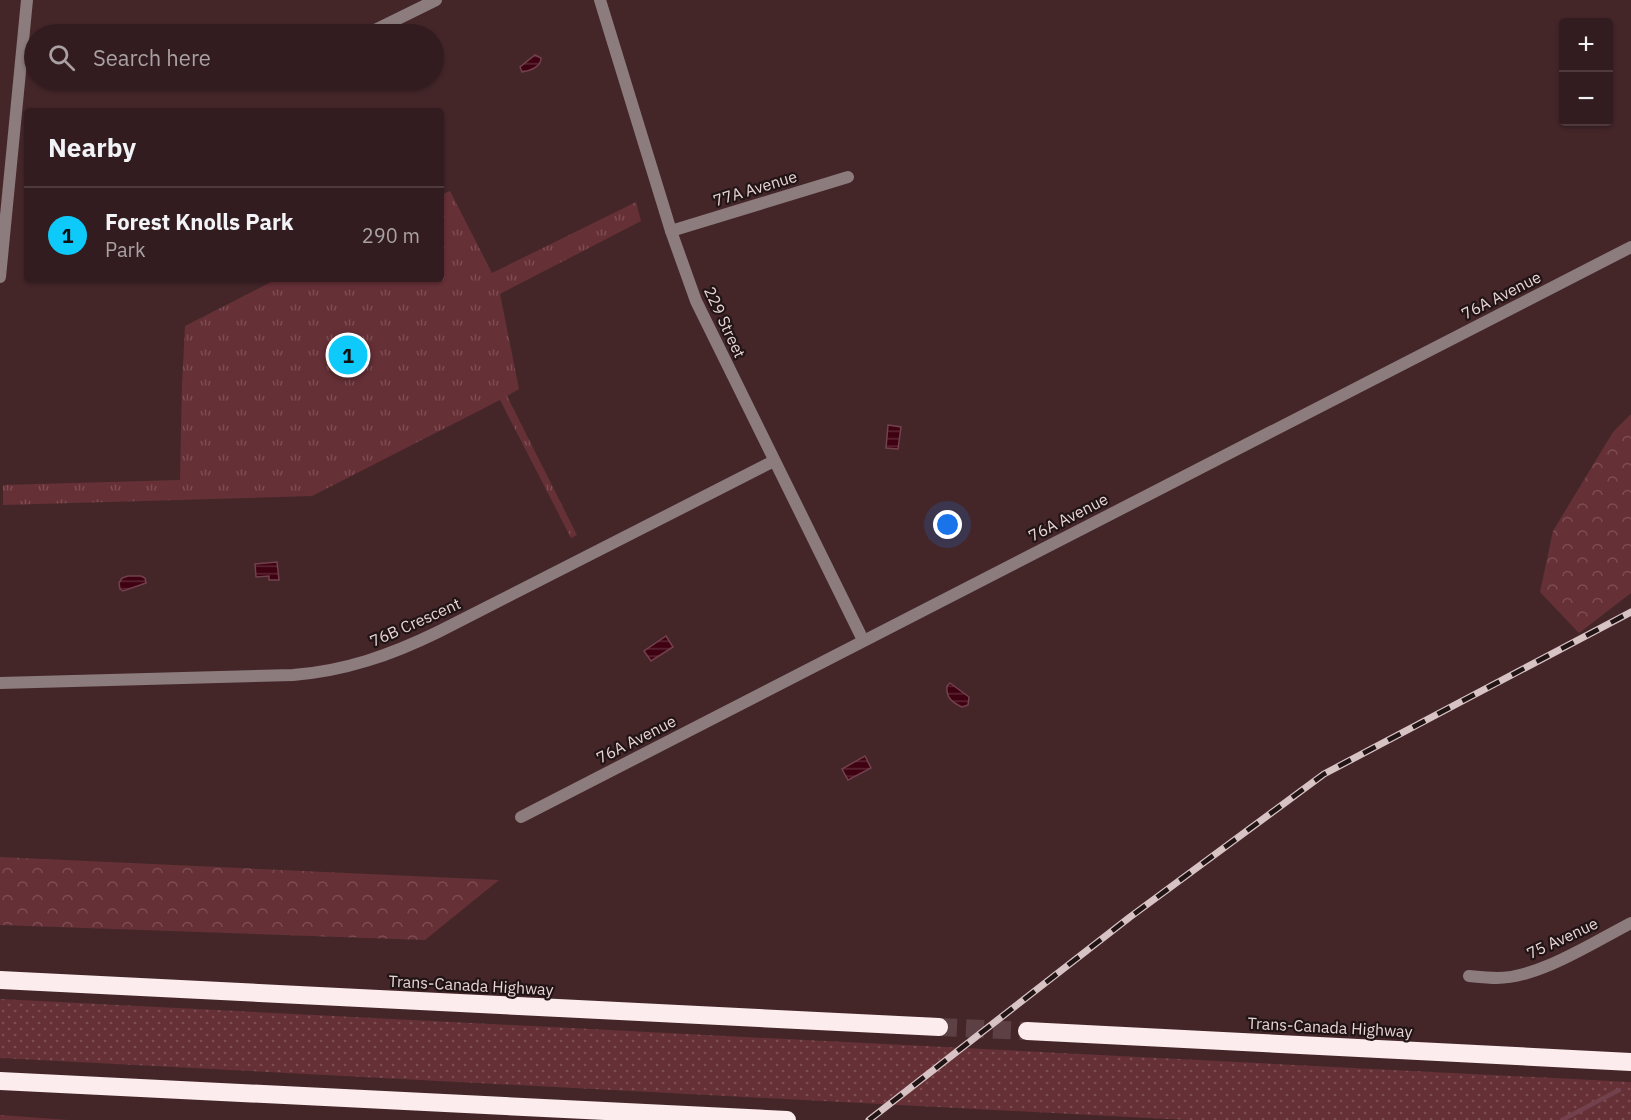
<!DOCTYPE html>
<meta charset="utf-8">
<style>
body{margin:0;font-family:"IBM Plex Sans",sans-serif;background:#3b2528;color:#f1f3f6}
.controls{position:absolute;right:18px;top:18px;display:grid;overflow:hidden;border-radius:6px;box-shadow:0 2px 4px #0004}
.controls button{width:54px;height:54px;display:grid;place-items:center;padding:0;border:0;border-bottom:2px solid #4e3a3d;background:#331c1f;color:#f1f3f6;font:30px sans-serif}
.you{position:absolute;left:948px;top:525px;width:21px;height:21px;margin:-15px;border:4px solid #fff;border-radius:50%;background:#1a73e8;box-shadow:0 0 0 9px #1a73e833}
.badge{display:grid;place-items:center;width:39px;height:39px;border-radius:50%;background:#0ecafa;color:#111;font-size:20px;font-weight:700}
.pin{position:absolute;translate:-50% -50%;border:3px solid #fff;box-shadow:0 2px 6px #0006}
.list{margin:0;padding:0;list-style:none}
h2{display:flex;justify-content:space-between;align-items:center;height:78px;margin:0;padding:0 24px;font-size:26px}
h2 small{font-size:20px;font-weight:400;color:#a9a1a4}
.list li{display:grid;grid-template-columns:39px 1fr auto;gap:18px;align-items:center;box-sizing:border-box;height:96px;padding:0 24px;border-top:2px solid #4e3a3d}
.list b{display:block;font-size:22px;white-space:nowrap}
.list p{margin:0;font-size:20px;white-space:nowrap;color:#a9a1a4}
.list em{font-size:20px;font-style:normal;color:#a9a1a4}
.icon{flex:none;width:33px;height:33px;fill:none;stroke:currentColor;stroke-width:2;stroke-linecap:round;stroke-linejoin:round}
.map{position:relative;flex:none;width:1631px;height:1120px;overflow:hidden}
.search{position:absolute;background:#331c1f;box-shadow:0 2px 4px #0004;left:24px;top:24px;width:420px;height:66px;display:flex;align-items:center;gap:15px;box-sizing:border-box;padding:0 21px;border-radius:33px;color:#a9a1a4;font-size:22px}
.panel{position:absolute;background:#331c1f;box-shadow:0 2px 4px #0004;left:24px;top:108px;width:420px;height:174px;border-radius:6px}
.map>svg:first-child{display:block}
.grass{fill:url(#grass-dots)}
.forest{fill:url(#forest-crowns)}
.park{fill:url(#park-tufts)}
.water{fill:url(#water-rules);stroke:#72414d;stroke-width:1.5}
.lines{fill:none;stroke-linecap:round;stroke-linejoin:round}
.stream{stroke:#72414d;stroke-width:4.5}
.motorway-tunnel{stroke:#5d4043;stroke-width:18;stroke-dasharray:18 9;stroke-linecap:butt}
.minor{stroke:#8c7c7d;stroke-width:12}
.motorway{stroke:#fceced;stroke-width:18}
.rail-casing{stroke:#d7c2c4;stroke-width:7}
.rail{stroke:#211415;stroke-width:4.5;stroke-dasharray:14;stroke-linecap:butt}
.labels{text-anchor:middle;stroke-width:4.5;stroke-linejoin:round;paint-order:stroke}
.street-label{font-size:16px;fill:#e8d4d6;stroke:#211415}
</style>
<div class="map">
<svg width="1631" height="1120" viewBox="0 0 1631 1120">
<defs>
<pattern id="grass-dots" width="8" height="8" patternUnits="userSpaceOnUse" patternTransform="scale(1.5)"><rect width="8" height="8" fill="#663037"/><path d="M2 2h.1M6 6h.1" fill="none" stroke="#7c4d53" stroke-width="1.8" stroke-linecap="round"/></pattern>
<pattern id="forest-crowns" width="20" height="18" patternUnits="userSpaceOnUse" patternTransform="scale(1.5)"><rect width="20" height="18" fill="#663037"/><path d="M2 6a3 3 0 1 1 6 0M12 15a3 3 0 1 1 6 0" fill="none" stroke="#7c4d53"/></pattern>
<pattern id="park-tufts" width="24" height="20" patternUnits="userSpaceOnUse" patternTransform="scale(1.5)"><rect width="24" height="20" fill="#663037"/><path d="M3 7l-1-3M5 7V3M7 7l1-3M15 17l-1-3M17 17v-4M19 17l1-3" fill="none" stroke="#7c4d53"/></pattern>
<pattern id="water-rules" width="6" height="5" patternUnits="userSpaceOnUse" patternTransform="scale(1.5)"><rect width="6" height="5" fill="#3f0212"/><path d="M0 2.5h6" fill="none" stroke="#5b2634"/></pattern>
</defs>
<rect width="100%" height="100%" fill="#442629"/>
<!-- grass -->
<polygon class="grass" points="0,999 1631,1082 1631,1120 1187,1120 0,1058"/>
<!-- forest -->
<g class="forest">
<polygon points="1631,414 1631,593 1579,633 1540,592 1553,531 1613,432"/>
<polygon points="0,857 499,880 425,940 0,925"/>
<polygon points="0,1115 68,1120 0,1120"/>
</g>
<!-- park -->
<polygon class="park" points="450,191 492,273 636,202 641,221 500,294 519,389 507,396 577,535 571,538 500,400 312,496 3,505 3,485 180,480 182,384 185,326 277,279 441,279 441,195"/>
<!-- water -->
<g class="water">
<path d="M535,55L541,58C541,67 530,71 522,72L520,67Z"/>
<polygon points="888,425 901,427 898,449 886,448"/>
<polygon points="277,562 279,580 269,580 269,576 256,577 255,564"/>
<polygon points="128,576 141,576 145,578 146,583 123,591 120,589 119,583 122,578"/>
<polygon points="666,636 673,647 651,661 644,651"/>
<path d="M950,683L969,697L968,705L962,707C951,702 946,697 947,686Z"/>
<polygon points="865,756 871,768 848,780 842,769"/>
</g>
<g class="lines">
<!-- stream -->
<polyline class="stream" points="1562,1120 1619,1090"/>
<!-- motorway-tunnel -->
<polyline class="motorway-tunnel" points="939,1027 1027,1031"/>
<!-- minor -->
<g class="minor">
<polyline points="600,0 671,231 696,301 863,640"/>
<polyline points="367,34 436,0"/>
<polyline points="671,231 848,177"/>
<polyline points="0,277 27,0"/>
<path d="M0,683L293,675C345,671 391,655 438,632L774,461"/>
<polyline points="521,817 1631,247"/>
<path d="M1469,976C1479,977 1488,978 1497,978C1539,978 1594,942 1631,923"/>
</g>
<!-- motorway -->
<g class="motorway">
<polyline points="0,980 939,1027"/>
<polyline points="1027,1031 1631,1062"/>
<polyline points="0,1081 787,1120"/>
</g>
<!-- rail casing -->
<g class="rail-casing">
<polyline id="rail" points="869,1120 1130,917 1324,774 1631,612"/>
</g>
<!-- rail -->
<use href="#rail" class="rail"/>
</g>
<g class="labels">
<!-- street labels -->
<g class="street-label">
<text transform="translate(755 188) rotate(-17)" y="6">77A Avenue</text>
<text transform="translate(1501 295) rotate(-27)" y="6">76A Avenue</text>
<text transform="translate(725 322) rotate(65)" y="6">229 Street</text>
<text transform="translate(1068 517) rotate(-27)" y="6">76A Avenue</text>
<text transform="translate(415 622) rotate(-24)" y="6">76B Crescent</text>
<text transform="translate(636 739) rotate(-27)" y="6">76A Avenue</text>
<text transform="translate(1562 938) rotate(-25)" y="6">75 Avenue</text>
<text transform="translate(471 985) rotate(3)" y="6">Trans-Canada Highway</text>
<text transform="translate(1330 1027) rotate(3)" y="6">Trans-Canada Highway</text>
</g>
</g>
</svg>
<div class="controls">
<button>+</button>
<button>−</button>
</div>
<div class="you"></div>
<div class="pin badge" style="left:348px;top:355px">1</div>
<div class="search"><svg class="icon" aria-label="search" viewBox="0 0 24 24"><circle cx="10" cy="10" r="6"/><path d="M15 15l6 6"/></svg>Search here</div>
<section class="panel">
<h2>Nearby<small></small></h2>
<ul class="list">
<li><span class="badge">1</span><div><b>Forest Knolls Park</b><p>Park</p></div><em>290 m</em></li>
</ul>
</section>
</div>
